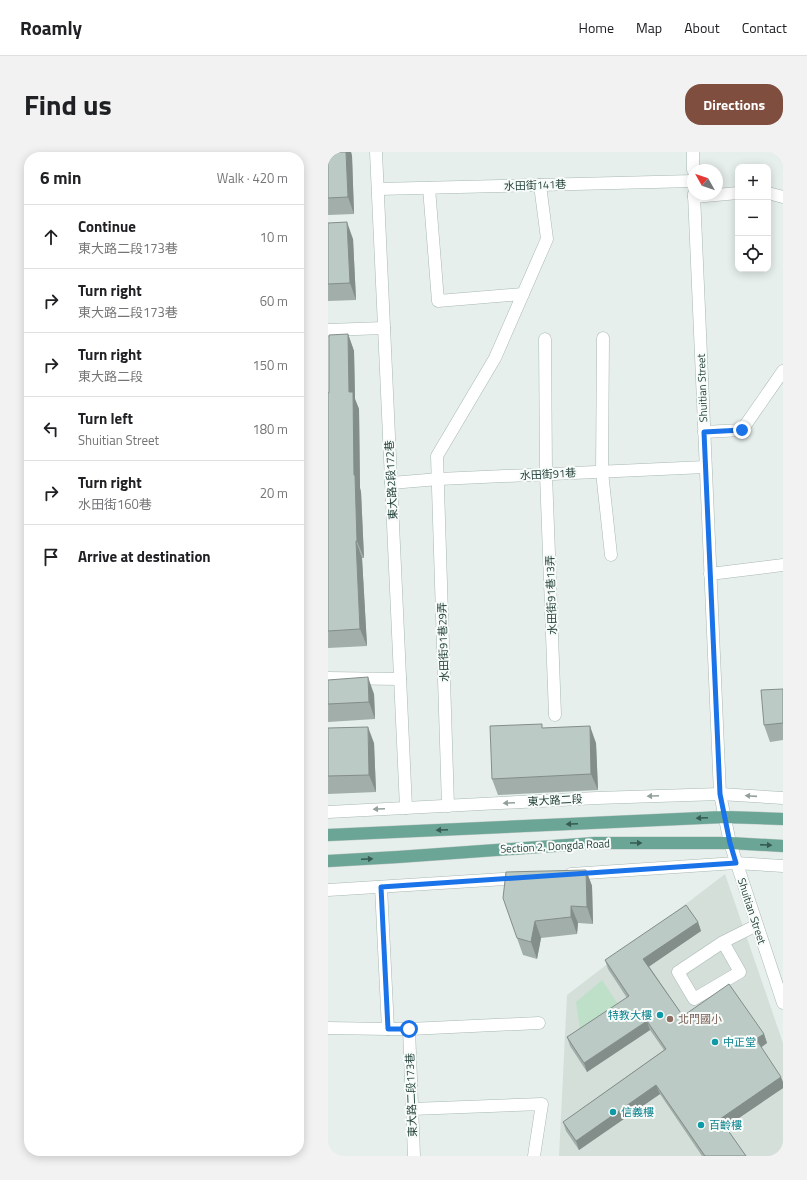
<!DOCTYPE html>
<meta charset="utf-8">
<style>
body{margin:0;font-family:"Titillium Web","Noto Sans TC",sans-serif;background:#f2f2f2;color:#202124}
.controls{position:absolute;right:12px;top:12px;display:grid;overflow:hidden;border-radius:8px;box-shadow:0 2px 10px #0003}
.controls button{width:36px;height:36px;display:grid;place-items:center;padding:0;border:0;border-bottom:1px solid #e0e0e0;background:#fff;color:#202124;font:20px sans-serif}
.compass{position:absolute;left:359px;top:12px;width:36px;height:36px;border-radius:50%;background:#fff;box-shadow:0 2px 10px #0003;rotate:310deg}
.stop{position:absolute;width:12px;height:12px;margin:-9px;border:3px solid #1a73e8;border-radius:50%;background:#fff}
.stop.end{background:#1a73e8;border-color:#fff;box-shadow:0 1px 4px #0008}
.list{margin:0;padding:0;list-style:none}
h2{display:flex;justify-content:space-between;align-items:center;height:52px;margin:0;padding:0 16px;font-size:17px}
h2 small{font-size:13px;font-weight:400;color:#757577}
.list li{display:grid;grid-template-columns:26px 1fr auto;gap:12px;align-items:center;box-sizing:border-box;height:64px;padding:0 16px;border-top:1px solid #e0e0e0}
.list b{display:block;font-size:15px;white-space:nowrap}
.list p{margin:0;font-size:13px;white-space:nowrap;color:#757577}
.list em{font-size:13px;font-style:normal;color:#757577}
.icon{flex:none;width:22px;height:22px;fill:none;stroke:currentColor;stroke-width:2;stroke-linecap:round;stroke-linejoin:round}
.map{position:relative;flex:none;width:455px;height:1004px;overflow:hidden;border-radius:16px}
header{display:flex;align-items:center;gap:24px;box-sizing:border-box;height:56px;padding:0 20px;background:#fff;border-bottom:1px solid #e0e0e0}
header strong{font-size:19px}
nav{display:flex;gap:22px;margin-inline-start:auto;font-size:14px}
.intro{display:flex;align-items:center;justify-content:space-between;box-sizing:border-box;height:96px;padding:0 24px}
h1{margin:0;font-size:28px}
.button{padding:10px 18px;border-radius:16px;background:#7f4e3f;color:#fff;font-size:14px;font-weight:700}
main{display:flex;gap:24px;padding:0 24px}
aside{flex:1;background:#fff;border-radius:16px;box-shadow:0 2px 10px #0003}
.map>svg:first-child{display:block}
.built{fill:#d4dfda}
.green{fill:#bfe0c8}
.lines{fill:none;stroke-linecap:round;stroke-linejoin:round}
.minor-casing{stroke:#a8b8b2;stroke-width:13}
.major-casing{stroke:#c2cac8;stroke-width:13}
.minor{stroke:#fff;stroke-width:12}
.major{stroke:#6aa596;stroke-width:12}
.wall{fill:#a1aea9}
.shaded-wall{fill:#838d89}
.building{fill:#bbcac4;stroke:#838d89}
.oneway{fill:#92a09c}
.oneway2{fill:#365b51}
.route{stroke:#1a73e8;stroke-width:5}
.culture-dot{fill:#0f9aa8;stroke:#f7fbf9;stroke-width:1.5}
.education-dot{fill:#8d6e63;stroke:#f7fbf9;stroke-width:1.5}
.labels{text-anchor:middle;stroke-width:4;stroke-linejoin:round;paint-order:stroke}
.street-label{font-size:11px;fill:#24423a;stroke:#f7fbf9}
.culture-label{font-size:11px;fill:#0d838f;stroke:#f7fbf9;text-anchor:start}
.education-label{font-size:11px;fill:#785e54;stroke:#f7fbf9;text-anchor:start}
</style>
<header>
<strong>Roamly</strong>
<nav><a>Home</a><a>Map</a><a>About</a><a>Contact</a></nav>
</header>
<div class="intro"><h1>Find us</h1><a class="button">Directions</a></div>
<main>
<aside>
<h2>6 min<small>Walk · 420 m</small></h2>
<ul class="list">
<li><svg class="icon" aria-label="ahead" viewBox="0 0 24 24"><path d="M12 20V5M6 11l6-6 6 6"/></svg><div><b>Continue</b><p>東大路二段173巷</p></div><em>10 m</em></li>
<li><svg class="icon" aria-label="right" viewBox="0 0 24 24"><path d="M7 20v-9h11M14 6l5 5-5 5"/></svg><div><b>Turn right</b><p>東大路二段173巷</p></div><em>60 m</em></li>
<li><svg class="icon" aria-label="right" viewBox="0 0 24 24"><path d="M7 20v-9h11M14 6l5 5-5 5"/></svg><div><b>Turn right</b><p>東大路二段</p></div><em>150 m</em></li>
<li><svg class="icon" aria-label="left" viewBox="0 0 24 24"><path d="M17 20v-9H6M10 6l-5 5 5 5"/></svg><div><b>Turn left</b><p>Shuitian Street</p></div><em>180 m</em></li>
<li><svg class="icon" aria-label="right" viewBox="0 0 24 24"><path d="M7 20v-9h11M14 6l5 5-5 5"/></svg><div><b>Turn right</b><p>水田街160巷</p></div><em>20 m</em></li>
<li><svg class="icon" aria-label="arrive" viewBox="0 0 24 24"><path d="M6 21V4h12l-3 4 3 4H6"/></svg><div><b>Arrive at destination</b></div></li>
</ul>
</aside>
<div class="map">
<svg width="455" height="1004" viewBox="0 0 455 1004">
<rect width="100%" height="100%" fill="#e6efeb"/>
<!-- built -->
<polygon class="built" points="397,722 455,891 455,1004 231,1004 239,843"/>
<!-- green -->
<polygon class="green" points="274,828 290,852 252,877 248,850"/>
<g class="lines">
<!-- minor casing -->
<g class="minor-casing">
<g id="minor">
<polyline points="48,0 78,656"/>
<polyline points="365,0 365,18"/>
<polyline points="101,36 110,149 195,142"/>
<polyline points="50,37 365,29"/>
<polyline points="440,41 455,45"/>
<polyline points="366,42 392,642 402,691 455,851"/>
<polyline points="366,45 410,41"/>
<polyline points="0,178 56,176"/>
<polyline points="275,186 274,320 283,403"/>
<polyline points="217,187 218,322 227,563"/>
<polyline points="376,280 414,278 455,219"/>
<polyline points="63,331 111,327 377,315"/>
<polyline points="382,422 455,413"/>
<polyline points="0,526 72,527"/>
<polyline points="120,654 109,304 167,206 219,87 212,33"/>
<polyline points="0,660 269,646 392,642 455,646"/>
<polyline points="243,722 408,711 455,714"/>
<polyline points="53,735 60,877 81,877 86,1004"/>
<polyline points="0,738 192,726"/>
<polyline points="395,790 412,820 366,847 350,820 395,790 429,773"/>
<polyline points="0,876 60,877"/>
<polyline points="81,877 211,871"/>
<polyline points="84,957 214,952 206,1004"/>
</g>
</g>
<!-- major casing -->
<g class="major-casing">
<g id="major">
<polyline points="0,683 396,665 455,667"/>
<polyline points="0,709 70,705 267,691 402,691 455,694"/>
</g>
</g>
<!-- minor -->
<use href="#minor" class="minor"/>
<!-- major -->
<use href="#major" class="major"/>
</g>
<!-- wall -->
<g class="wall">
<polygon points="0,0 23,0 24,4 26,62 0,63"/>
<polygon points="0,71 25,87 28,148 0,149"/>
<polygon points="20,182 26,199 27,247 31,257 32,336 33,340 36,406 34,406 39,494 0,496 0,241 1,241"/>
<polygon points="0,528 46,542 47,567 0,570"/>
<polygon points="455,537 455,588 442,590 436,573"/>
<polygon points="0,576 46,591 48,640 0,642"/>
<polygon points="215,576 268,591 270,638 170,643 164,627"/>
<polygon points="258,718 264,734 265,772 250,771 249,782 213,786 209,807 195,803 189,786"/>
<polygon points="370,770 373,779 321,814 355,864 436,882 439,891 433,895 455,936 398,975 418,1004 374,1004 332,942 251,998 238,979 235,970 336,898 322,878 259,920 242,894 239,885 299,846 280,817 277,808"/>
</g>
<!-- shaded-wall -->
<g class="shaded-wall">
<polygon points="18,0 23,0 24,4 26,62 20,45"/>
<polygon points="19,70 25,87 28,148 22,131"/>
<polygon points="20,182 26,199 27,247 31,257 32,336 33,340 36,406 29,389 21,240"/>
<polygon points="28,389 34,406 39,494 32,477"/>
<polygon points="40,525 46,542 47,567 41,550"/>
<polygon points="262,574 268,591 270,638 263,622"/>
<polygon points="40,575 46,591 48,640 41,623"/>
<polygon points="258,718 264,734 265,772 259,755"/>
<polygon points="243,754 250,771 249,782 243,765"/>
<polygon points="207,769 213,786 209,807 203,790"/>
<polygon points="370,770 373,779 319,816 315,807"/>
<polygon points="319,869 322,878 259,920 256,911"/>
<polygon points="436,882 439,891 431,897 428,887"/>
<polygon points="453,925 455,930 455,936 396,976 392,967"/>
<polygon points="328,933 332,942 251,998 248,989"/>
</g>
<!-- building -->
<g class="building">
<polygon points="0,0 18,0 20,45 0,46"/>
<polygon points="19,70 22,131 0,132 0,71"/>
<polygon points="20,182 21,240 25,240 26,323 27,323 29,389 28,389 32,477 0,479 0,241 1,241 1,183"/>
<polygon points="40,525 41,550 0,552 0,528"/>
<polygon points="455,537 455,571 436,573 433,538"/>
<polygon points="214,572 214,576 262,574 263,622 164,627 162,574"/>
<polygon points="40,575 41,623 0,624 0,576"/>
<polygon points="258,718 259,755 243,754 243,765 207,769 203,790 189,786 175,746 178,720"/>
<polygon points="358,753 370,770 315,807 355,864 401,832 436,882 428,887 453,925 392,967 418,1004 377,1004 328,933 248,989 235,970 338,897 319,869 256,911 239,885 301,844 277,808"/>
</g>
<!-- one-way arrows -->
<defs><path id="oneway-solid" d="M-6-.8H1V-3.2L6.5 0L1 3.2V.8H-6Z"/></defs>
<g class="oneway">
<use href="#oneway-solid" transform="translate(325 644) rotate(178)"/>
<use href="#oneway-solid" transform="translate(423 644) rotate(-176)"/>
<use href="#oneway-solid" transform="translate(181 651) rotate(177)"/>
<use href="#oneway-solid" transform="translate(51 657) rotate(177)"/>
</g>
<g class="oneway2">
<use href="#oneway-solid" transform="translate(374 666) rotate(177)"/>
<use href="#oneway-solid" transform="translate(244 672) rotate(177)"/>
<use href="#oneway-solid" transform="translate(114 678) rotate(177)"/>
<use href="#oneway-solid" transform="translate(308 691)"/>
<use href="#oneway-solid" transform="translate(438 693) rotate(3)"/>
<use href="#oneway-solid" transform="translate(39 707) rotate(-3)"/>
</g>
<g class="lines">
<!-- route -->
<polyline class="route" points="81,877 60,877 53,735 408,711 402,691 392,642 376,280 414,278"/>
</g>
<!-- markers -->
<g class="culture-dot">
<circle cx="332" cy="863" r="4"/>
<circle cx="387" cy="890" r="4"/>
<circle cx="285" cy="960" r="4"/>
<circle cx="373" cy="973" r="4"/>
</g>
<circle class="education-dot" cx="342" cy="867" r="4"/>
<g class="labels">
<!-- street labels -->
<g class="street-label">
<text transform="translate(207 33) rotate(-2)" y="4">水田街141巷</text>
<text transform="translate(374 236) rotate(-92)" y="4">Shuitian Street</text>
<text transform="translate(220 322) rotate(-3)" y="4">水田街91巷</text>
<text transform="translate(63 328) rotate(-93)" y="4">東大路2段172巷</text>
<text transform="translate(223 443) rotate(-92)" y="4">水田街91巷13弄</text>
<text transform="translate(115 490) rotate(-92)" y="4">水田街91巷29弄</text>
<text transform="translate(227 648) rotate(-3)" y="4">東大路二段</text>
<text transform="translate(227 694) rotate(-3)" y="4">Section 2, Dongda Road</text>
<text transform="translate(424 759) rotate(72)" y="4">Shuitian Street</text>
<text transform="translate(83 943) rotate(-92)" y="4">東大路二段173巷</text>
</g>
<!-- culture labels -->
<g class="culture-label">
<text x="324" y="867" text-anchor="end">特教大樓</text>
<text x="395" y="894">中正堂</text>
<text x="293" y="964">信義樓</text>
<text x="381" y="977">百齡樓</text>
</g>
<!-- education labels -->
<g class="education-label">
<text x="350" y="871">北門國小</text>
</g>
</g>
</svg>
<div class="controls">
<button>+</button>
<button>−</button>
<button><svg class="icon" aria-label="locate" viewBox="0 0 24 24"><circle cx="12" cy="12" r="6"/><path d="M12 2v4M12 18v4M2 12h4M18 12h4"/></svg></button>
</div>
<svg class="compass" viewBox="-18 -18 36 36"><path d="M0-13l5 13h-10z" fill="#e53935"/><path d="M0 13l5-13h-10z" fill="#757577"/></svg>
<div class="stop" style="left:81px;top:877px"></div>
<div class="stop end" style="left:414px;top:278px"></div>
</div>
</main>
